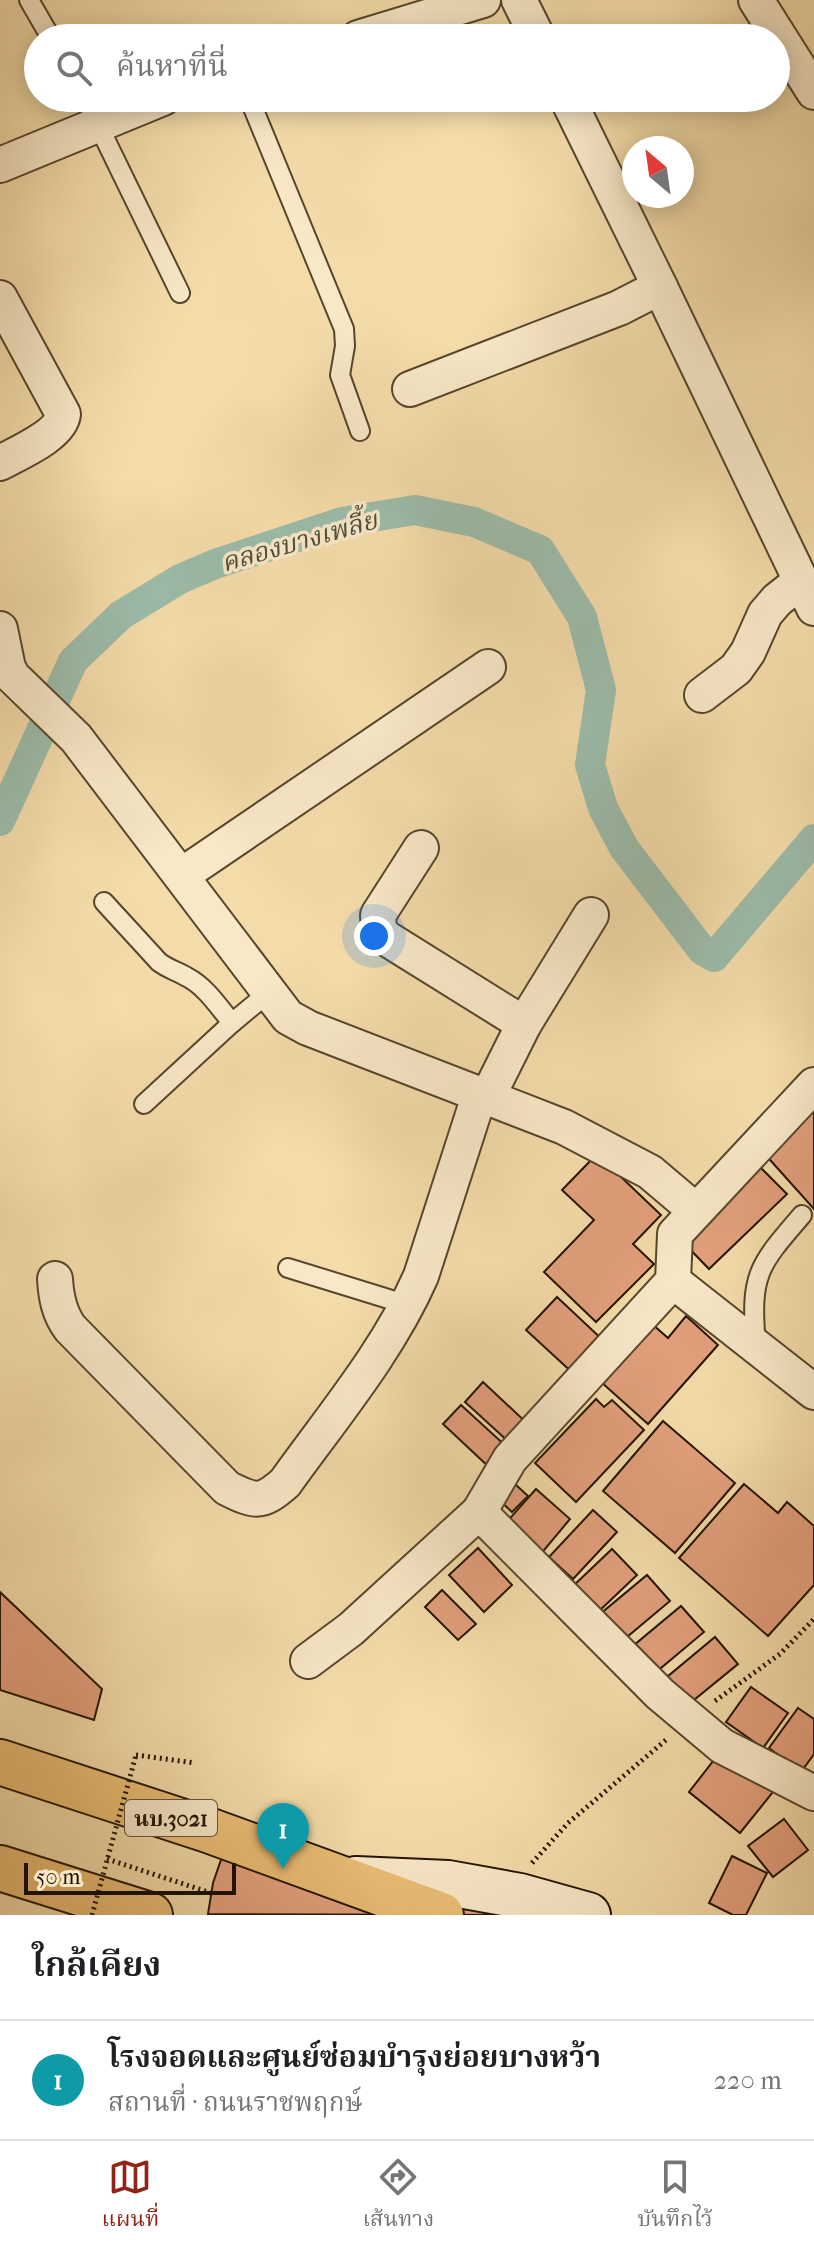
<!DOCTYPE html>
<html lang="th">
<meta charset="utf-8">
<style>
body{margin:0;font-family:"IM FELL French Canon","Noto Serif Thai",serif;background:#f6f6f6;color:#202124}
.compass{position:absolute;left:622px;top:136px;width:72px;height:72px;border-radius:50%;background:#fff;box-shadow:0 4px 20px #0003;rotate:331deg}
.scale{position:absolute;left:24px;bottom:20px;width:212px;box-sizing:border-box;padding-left:8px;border:4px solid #231401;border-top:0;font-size:22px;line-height:28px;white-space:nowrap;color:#231401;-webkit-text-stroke:6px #f8e8c8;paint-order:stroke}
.you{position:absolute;left:374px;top:936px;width:28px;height:28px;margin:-20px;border:6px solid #fff;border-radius:50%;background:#1a73e8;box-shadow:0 0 0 12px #1a73e833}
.badge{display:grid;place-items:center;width:52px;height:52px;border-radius:50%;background:#8f2418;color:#fff;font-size:26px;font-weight:700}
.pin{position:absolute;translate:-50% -66px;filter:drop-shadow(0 2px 4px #0008)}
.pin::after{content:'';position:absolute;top:42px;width:28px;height:24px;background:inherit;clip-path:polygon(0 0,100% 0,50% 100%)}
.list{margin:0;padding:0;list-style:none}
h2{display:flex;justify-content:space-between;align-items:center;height:104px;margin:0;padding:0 32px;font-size:34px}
h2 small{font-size:26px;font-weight:400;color:#757577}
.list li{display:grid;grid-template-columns:52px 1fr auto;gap:24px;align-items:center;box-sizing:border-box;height:120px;padding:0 32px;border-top:2px solid #e0e0e0}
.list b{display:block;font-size:30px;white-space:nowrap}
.list p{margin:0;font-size:26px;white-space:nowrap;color:#757577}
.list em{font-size:26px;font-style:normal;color:#757577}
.icon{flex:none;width:44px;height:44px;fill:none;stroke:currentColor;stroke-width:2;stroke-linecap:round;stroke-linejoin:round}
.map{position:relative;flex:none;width:814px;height:1915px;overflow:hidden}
.search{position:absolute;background:#fff;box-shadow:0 4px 20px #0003;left:24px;right:24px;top:24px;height:88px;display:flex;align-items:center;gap:20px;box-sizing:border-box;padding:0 28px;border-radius:44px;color:#757577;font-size:30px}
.sheet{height:224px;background:#fff}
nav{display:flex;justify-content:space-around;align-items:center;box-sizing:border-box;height:112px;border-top:2px solid #e0e0e0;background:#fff;font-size:22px;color:#757577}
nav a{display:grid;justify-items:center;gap:4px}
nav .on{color:#8f2418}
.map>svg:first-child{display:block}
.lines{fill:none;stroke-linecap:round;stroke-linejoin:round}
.canal{stroke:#9cbcaa;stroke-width:30}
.building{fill:#e3a07d;stroke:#231401;stroke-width:2}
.lane-casing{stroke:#57462b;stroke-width:22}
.street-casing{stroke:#57462b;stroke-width:38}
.secondary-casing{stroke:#231401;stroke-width:48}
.primary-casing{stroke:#231401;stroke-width:48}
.path{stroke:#231401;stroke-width:5;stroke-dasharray:2 4;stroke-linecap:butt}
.lane{stroke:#f8e8c8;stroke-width:18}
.street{stroke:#f8e8c8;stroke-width:34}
.secondary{stroke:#f8e8c8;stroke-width:44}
.primary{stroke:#eabe75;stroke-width:44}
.path-bridge{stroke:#231401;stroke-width:5;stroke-dasharray:2 4;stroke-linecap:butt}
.labels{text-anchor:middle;stroke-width:7;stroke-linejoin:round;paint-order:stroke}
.shield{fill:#f8e8c8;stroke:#63543d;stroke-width:2}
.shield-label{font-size:22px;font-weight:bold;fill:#231401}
.water-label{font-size:26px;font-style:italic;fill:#4d4f3c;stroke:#f8e8c8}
</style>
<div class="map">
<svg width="814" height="1915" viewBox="0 0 814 1915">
<rect width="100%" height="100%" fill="#f4dcaa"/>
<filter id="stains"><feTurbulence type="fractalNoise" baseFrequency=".0025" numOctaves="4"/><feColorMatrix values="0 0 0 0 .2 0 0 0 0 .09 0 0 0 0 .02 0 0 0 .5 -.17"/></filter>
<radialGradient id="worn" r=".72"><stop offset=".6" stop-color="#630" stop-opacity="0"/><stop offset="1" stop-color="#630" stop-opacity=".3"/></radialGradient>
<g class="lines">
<!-- canal -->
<polyline class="canal" points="0,821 73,661 121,615 180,579 215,564 342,522 415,510 474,522 540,550 582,617 601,690 590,765 603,808 624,848 702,950 714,957 814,839"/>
</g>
<!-- building -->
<g class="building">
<polygon points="814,1108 814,1209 763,1152"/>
<polygon points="597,1154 661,1215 633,1244 654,1264 596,1322 544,1272 594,1220 562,1190"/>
<polygon points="758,1165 787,1194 709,1269 681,1240"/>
<polygon points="557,1297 606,1343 576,1376 526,1330"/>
<polygon points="686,1316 718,1345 648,1424 601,1382 652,1324 668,1338"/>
<polygon points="483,1382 530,1426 512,1445 465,1402"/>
<polygon points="596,1399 604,1407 612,1400 644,1430 576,1502 535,1463"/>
<polygon points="461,1405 508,1448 490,1468 443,1424"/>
<polygon points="663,1421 735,1483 675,1553 603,1491"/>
<polygon points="515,1484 528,1496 512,1512 499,1500"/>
<polygon points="744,1484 778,1513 787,1502 814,1526 814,1585 768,1636 679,1558"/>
<polygon points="536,1489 570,1519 540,1555 505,1524"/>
<polygon points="593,1510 617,1532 573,1579 549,1557"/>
<polygon points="478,1548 512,1585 484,1612 449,1575"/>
<polygon points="612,1549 637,1575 597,1613 571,1588"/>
<polygon points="647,1575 670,1601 621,1642 599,1615"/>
<polygon points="442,1590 476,1624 458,1640 425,1607"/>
<polygon points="0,1592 102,1689 94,1720 0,1690"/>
<polygon points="681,1606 704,1632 655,1673 633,1646"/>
<polygon points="715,1637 738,1664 689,1704 667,1677"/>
<polygon points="751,1687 788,1713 763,1748 726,1722"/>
<polygon points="798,1708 814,1719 814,1754 801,1772 769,1748"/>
<polygon points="721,1751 773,1792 740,1833 689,1792"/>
<polygon points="784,1819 808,1850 773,1877 748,1846"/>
<polygon points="235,1833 492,1915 208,1914 213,1883 223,1854"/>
<polygon points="732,1856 767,1873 746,1915 733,1915 709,1903"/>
</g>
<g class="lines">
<!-- lane casing -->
<g class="lane-casing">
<g id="lane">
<polyline points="29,0 51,38"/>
<polyline points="85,98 180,293"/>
<polyline points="249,98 344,329 345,346 340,375 360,431"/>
<path d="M104,902L159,962C168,969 177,971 187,977C205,986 219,1007 232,1023"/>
<polyline points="144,1104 232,1023 268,993"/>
<polyline points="288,1268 408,1305"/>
<path d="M756,1346C750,1275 757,1267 802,1215"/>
</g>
</g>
<!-- street casing -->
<g class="street-casing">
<g id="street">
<polyline points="519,0 538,38"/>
<polyline points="756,0 814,92"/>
<polyline points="358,38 483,0"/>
<polyline points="0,165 163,98"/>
<polyline points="660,287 814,608"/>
<path d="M0,298L63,414C61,435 18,453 0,463"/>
<polyline points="410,389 619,308 660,287 567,98"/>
<polyline points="0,629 8,668 13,677 76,738 288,1017 308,1028 564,1127 650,1172 696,1211"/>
<polyline points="702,695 736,669 748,652 765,614 777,600 801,581"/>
<polyline points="421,848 378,915 379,930 386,938 524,1024"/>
<polyline points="182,875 488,667"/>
<polyline points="488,1096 524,1024 591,915"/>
<path d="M55,1279C56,1297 59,1313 70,1328L227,1488C255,1502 261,1504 285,1483C333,1416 388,1351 421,1276L480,1093"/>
<polyline points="673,1281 814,1392"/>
<polyline points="479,1512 660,1694 722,1746 814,1793"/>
<polyline points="308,1661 351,1629 479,1512 510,1459 673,1281 675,1234 814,1085"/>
</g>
</g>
<!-- secondary casing -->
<g class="secondary-casing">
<polyline id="secondary" points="356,1879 448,1883 520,1896 588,1915"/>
</g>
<!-- primary casing -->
<g class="primary-casing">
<g id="primary">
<polyline points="0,1762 208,1830 441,1915"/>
<polyline points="0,1868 150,1915"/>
</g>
</g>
<!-- path -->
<g class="path">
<polyline points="715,1701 780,1654 814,1619"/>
<polyline points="136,1755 195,1763"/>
<polyline points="107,1859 211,1893"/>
<polyline points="532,1863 568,1823 666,1740"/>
</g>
<!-- lane -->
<use href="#lane" class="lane"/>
<!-- street -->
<use href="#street" class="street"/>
<!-- secondary -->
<use href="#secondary" class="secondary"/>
<!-- primary -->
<use href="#primary" class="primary"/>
<!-- path-bridge -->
<polyline class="path-bridge" points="92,1915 136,1755"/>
</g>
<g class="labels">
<!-- shield labels -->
<rect class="shield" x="125" y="1800" width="92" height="36" rx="6"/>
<g class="shield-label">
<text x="171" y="1826">นบ.3021</text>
</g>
<!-- water labels -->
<g class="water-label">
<text transform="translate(299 541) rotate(-16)" y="9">คลองบางเพลี้ย</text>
</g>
</g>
<rect width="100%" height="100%" filter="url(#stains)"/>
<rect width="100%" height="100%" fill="url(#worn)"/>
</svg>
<svg class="compass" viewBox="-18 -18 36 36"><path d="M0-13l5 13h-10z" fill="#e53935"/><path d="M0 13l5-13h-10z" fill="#757577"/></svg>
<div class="scale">50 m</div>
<div class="you"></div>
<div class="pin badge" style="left:283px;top:1869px;background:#0f9aa8">1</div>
<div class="search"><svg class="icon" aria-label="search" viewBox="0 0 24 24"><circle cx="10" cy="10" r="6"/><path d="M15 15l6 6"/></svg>ค้นหาที่นี่</div>
</div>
<section class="sheet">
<h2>ใกล้เคียง<small></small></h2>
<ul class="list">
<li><span class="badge" style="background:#0f9aa8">1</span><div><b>โรงจอดและศูนย์ซ่อมบำรุงย่อยบางหว้า</b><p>สถานที่ · ถนนราชพฤกษ์</p></div><em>220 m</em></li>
</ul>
</section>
<nav>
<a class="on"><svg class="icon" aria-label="map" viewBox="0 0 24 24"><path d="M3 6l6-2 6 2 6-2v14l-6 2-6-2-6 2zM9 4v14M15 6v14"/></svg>แผนที่</a>
<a><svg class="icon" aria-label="directions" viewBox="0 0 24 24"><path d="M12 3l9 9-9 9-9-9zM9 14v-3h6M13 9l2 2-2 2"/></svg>เส้นทาง</a>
<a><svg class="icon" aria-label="saved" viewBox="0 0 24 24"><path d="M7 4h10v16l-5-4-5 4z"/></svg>บันทึกไว้</a>
</nav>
